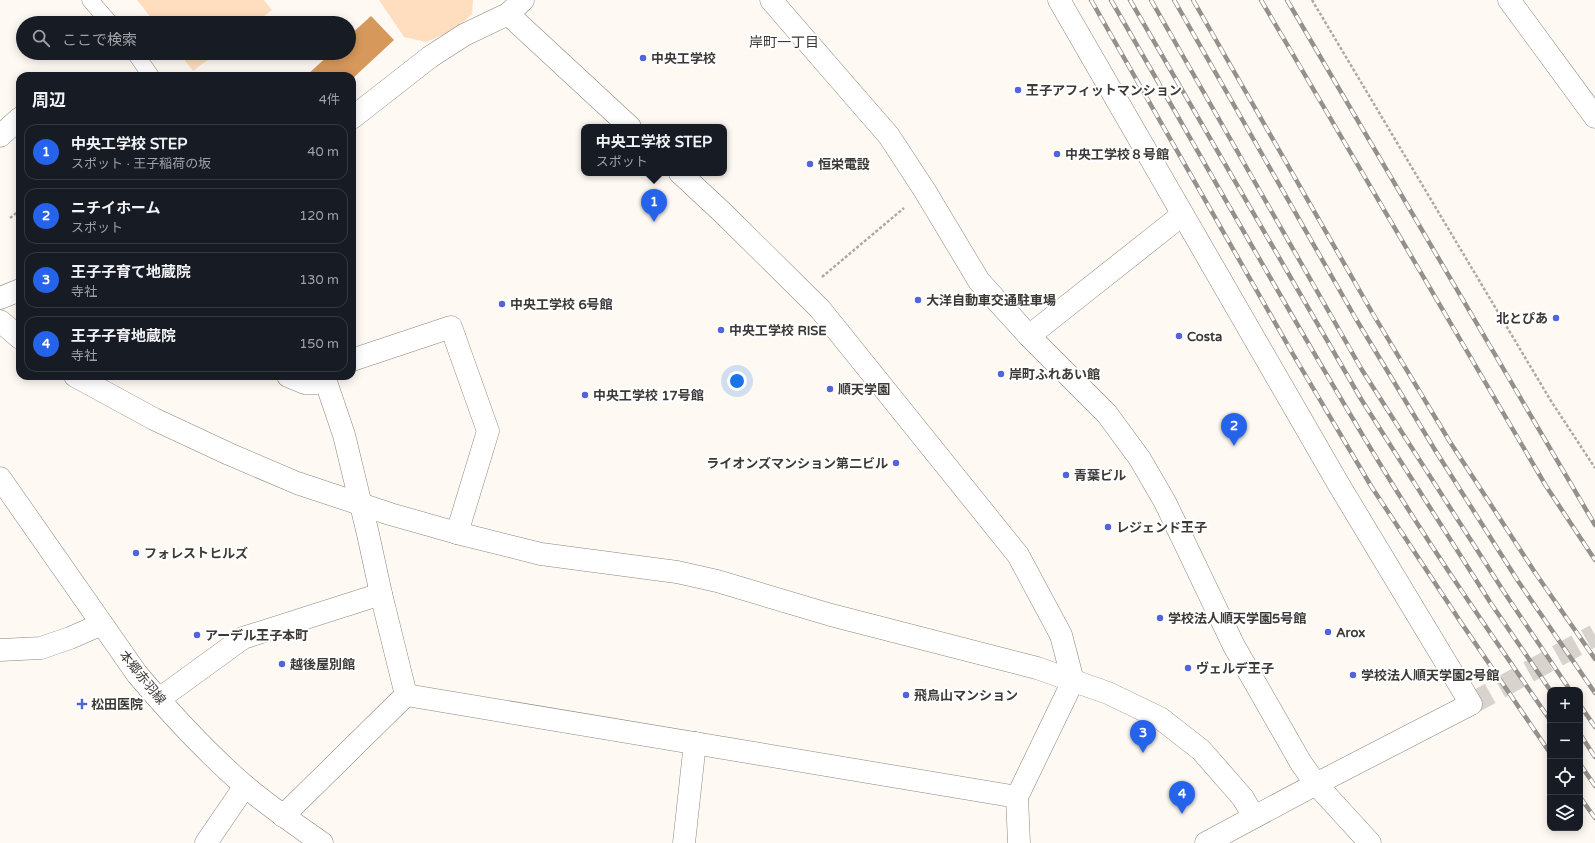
<!DOCTYPE html>
<html lang="ja">
<meta charset="utf-8">
<style>
body{margin:0;font-family:"Varela Round","Noto Sans JP",sans-serif;background:#242831;color:#f1f3f6}
.controls{position:absolute;right:12px;bottom:12px;display:grid;overflow:hidden;border-radius:8px;box-shadow:0 2px 10px #0003}
.controls button{width:36px;height:36px;display:grid;place-items:center;padding:0;border:0;border-bottom:1px solid #363941;background:#171b24;color:#f1f3f6;font:20px sans-serif}
.you{position:absolute;left:737px;top:381px;width:14px;height:14px;margin:-10px;border:3px solid #fff;border-radius:50%;background:#1a73e8;box-shadow:0 0 0 6px #1a73e833}
.badge{display:grid;place-items:center;width:26px;height:26px;border-radius:50%;background:#2563eb;color:#fff;font-size:13px;font-weight:700}
.pin{position:absolute;translate:-50% -33px;filter:drop-shadow(0 1px 2px #0008)}
.pin::after{content:'';position:absolute;top:21px;width:14px;height:12px;background:inherit;clip-path:polygon(0 0,100% 0,50% 100%)}
.popup{position:absolute;left:581px;top:124px;width:146px;height:52px;box-sizing:border-box;display:grid;place-content:center;border-radius:8px;background:#171b24;filter:drop-shadow(0 1px 3px #0005);font-size:13px;white-space:nowrap;color:#9ea1a6}
.popup b{font-size:15px;color:#f1f3f6}
.popup::after{content:'';position:absolute;left:50%;top:100%;margin-left:-8px;border:8px solid transparent;border-top-color:#171b24}
.list{margin:0;padding:0;list-style:none}
h2{display:flex;justify-content:space-between;align-items:center;height:52px;margin:0;padding:0 16px;font-size:17px}
h2 small{font-size:13px;font-weight:400;color:#9ea1a6}
.list li{display:grid;grid-template-columns:26px 1fr auto;gap:12px;align-items:center;box-sizing:border-box;height:56px;margin:0 8px 8px;padding:0 8px;border:1px solid #363941;border-radius:12px}
.list b{display:block;font-size:15px;white-space:nowrap}
.list p{margin:0;font-size:13px;white-space:nowrap;color:#9ea1a6}
.list em{font-size:13px;font-style:normal;color:#9ea1a6}
.icon{flex:none;width:22px;height:22px;fill:none;stroke:currentColor;stroke-width:2;stroke-linecap:round;stroke-linejoin:round}
.map{position:relative;flex:none;width:1595px;height:843px;overflow:hidden}
.search{position:absolute;background:#171b24;box-shadow:0 2px 10px #0003;left:16px;top:16px;width:340px;height:44px;display:flex;align-items:center;gap:10px;box-sizing:border-box;padding:0 14px;border-radius:22px;color:#9ea1a6;font-size:15px}
.panel{position:absolute;background:#171b24;box-shadow:0 2px 10px #0003;left:16px;top:72px;width:340px;height:308px;border-radius:12px}
.map>svg:first-child{display:block}
.green{fill:#ffddbf}
.water{fill:#d7985c}
.lines{fill:none;stroke-linecap:round;stroke-linejoin:round}
.minor-tunnel{stroke:#d8d3cd;stroke-width:22;stroke-dasharray:22 11;stroke-linecap:butt}
.service-casing{stroke:#8c8681;stroke-width:17}
.minor-casing{stroke:#8c8681;stroke-width:23}
.tertiary-casing{stroke:#8c8681;stroke-width:23}
.secondary-casing{stroke:#8c8681;stroke-width:23}
.path{stroke:#aea9a5;stroke-width:2.5;stroke-dasharray:3 2;stroke-linecap:butt}
.service{stroke:#fff;stroke-width:16}
.minor{stroke:#fff;stroke-width:22}
.tertiary{stroke:#fff;stroke-width:22}
.secondary{stroke:#fff;stroke-width:22}
.rail-casing{stroke:#94908c;stroke-width:4.5}
.rail{stroke:#fff;stroke-width:3;stroke-dasharray:9;stroke-linecap:butt}
.poi-dot{fill:#5363d9;stroke:#fff;stroke-width:1.5}
.labels{text-anchor:middle;stroke-width:4;stroke-linejoin:round;paint-order:stroke}
.poi-label{font-size:13px;font-weight:bold;fill:#3c3937;stroke:#fff;text-anchor:start}
.street-label{font-size:13px;fill:#3c3937;stroke:#fff}
.neighbourhood-label{font-size:14px;fill:#3c3937;stroke:#fff}
</style>
<div class="map">
<svg width="1595" height="843" viewBox="0 0 1595 843">
<rect width="100%" height="100%" fill="#fff9f3"/>
<!-- green -->
<g class="green">
<polygon points="137,0 264,0 272,10 255,23 155,23"/>
<polygon points="379,0 473,0 472,14 456,29 426,42 404,37"/>
<polygon points="179,53 217,53 193,71"/>
</g>
<!-- water -->
<polygon class="water" points="371,16 394,40 352,79 352,76 306,76 331,53 349,53 349,36"/>
<g class="lines">
<!-- minor-tunnel -->
<polyline class="minor-tunnel" points="1471,704 1595,635"/>
<!-- service casing -->
<g class="service-casing">
<g id="service">
<polyline points="90,0 110,23"/>
<polyline points="135,53 151,76"/>
</g>
</g>
<!-- minor casing -->
<g class="minor-casing">
<g id="minor">
<polyline points="1059,0 1339,485 1471,704 1316,784 1206,843"/>
<polyline points="1509,0 1595,117"/>
<polyline points="508,14 630,127"/>
<polyline points="352,118 430,57 464,35 508,14 523,0"/>
<polyline points="0,136 20,118"/>
<polyline points="680,173 723,213 820,309 1018,555 1061,635 1073,681 1017,797 1019,843"/>
<polyline points="0,298 20,290"/>
<polyline points="1029,336 1182,215"/>
<polyline points="352,360 451,327 488,431 457,533"/>
<polyline points="288,376 305,383 325,383"/>
<polyline points="324,376 344,435 368,534 381,594 406,695"/>
<polyline points="0,650 41,648 70,638 102,624"/>
<polyline points="406,695 1017,797"/>
<polyline points="159,699 243,638 381,594"/>
<polyline points="1316,784 1370,843"/>
<polyline points="283,816 406,695"/>
<polyline points="206,843 245,786"/>
<polyline points="684,843 695,743"/>
</g>
</g>
<!-- tertiary casing -->
<g class="tertiary-casing">
<g id="tertiary">
<polyline points="771,0 889,136 925,191 979,281 1029,336 1107,414 1140,459 1165,502 1234,646 1301,763 1316,784"/>
<polyline points="0,321 20,338"/>
<polyline points="75,376 154,419 229,454 297,483 390,514 457,533 541,554 677,572 717,581 831,615 1037,668 1108,693 1160,718 1201,750 1243,798 1254,817"/>
</g>
</g>
<!-- secondary casing -->
<g class="secondary-casing">
<path id="secondary" d="M0,478L137,674C170,713 207,753 245,786C270,807 296,825 322,843"/>
</g>
<!-- path -->
<g class="path">
<polyline points="1312,0 1551,401 1595,468"/>
<polyline points="10,218 20,210"/>
<polyline points="822,277 904,208"/>
</g>
<!-- service -->
<use href="#service" class="service"/>
<!-- minor -->
<use href="#minor" class="minor"/>
<!-- tertiary -->
<use href="#tertiary" class="tertiary"/>
<!-- secondary -->
<use href="#secondary" class="secondary"/>
<!-- rail casing -->
<g class="rail-casing">
<g id="rail">
<polyline points="1091,0 1294,356 1371,486 1460,621 1550,753"/>
<path d="M1111,0C1203,159 1292,320 1388,477C1439,560 1495,640 1550,720"/>
<polyline points="1130,0 1361,399 1490,602 1550,690"/>
<polyline points="1151,0 1362,370 1504,592 1570,690"/>
<polyline points="1174,0 1356,319 1435,450 1518,581 1595,693"/>
<polyline points="1193,0 1373,314 1450,442 1536,574 1595,659"/>
<polyline points="1261,0 1546,486 1595,560"/>
<polyline points="1287,0 1595,525"/>
<polyline points="1580,705 1595,727"/>
<polyline points="1580,734 1595,757"/>
<polyline points="1580,764 1595,786"/>
<polyline points="1580,797 1595,818"/>
</g>
</g>
<!-- rail -->
<use href="#rail" class="rail"/>
</g>
<!-- markers -->
<g class="poi-dot">
<circle cx="643" cy="58" r="4"/>
<circle cx="1018" cy="90" r="4"/>
<circle cx="1057" cy="154" r="4"/>
<circle cx="810" cy="164" r="4"/>
<circle cx="918" cy="300" r="4"/>
<circle cx="502" cy="304" r="4"/>
<circle cx="1556" cy="318" r="4"/>
<circle cx="721" cy="330" r="4"/>
<circle cx="1179" cy="336" r="4"/>
<circle cx="1001" cy="374" r="4"/>
<circle cx="830" cy="389" r="4"/>
<circle cx="585" cy="395" r="4"/>
<circle cx="896" cy="463" r="4"/>
<circle cx="1066" cy="475" r="4"/>
<circle cx="1108" cy="527" r="4"/>
<circle cx="136" cy="553" r="4"/>
<circle cx="1160" cy="618" r="4"/>
<circle cx="1328" cy="632" r="4"/>
<circle cx="197" cy="635" r="4"/>
<circle cx="282" cy="664" r="4"/>
<circle cx="1188" cy="668" r="4"/>
<circle cx="1353" cy="675" r="4"/>
<circle cx="906" cy="695" r="4"/>
<path d="M80 698h4v4h4v4h-4v4h-4v-4h-4v-4h4z"/>
</g>
<g class="labels">
<!-- poi labels -->
<g class="poi-label">
<text x="651" y="63">中央工学校</text>
<text x="1026" y="95">王子アフィットマンション</text>
<text x="1065" y="159">中央工学校８号館</text>
<text x="818" y="169">恒栄電設</text>
<text x="926" y="305">大洋自動車交通駐車場</text>
<text x="510" y="309">中央工学校 6号館</text>
<text x="1548" y="323" text-anchor="end">北とぴあ</text>
<text x="729" y="335">中央工学校 RISE</text>
<text x="1187" y="341">Costa</text>
<text x="1009" y="379">岸町ふれあい館</text>
<text x="838" y="394">順天学園</text>
<text x="593" y="400">中央工学校 17号館</text>
<text x="888" y="468" text-anchor="end">ライオンズマンション第二ビル</text>
<text x="1074" y="480">青葉ビル</text>
<text x="1116" y="532">レジェンド王子</text>
<text x="144" y="558">フォレストヒルズ</text>
<text x="1168" y="623">学校法人順天学園5号館</text>
<text x="1336" y="637">Arox</text>
<text x="205" y="640">アーデル王子本町</text>
<text x="290" y="669">越後屋別館</text>
<text x="1196" y="673">ヴェルデ王子</text>
<text x="1361" y="680">学校法人順天学園2号館</text>
<text x="914" y="700">飛鳥山マンション</text>
<text x="91" y="709">松田医院</text>
</g>
<!-- street labels -->
<g class="street-label">
<text transform="translate(143 677) rotate(51)" y="5">本郷赤羽線</text>
</g>
<!-- neighbourhood labels -->
<g class="neighbourhood-label">
<text x="784" y="47">岸町一丁目</text>
</g>
</g>
</svg>
<div class="controls">
<button>+</button>
<button>−</button>
<button><svg class="icon" aria-label="locate" viewBox="0 0 24 24"><circle cx="12" cy="12" r="6"/><path d="M12 2v4M12 18v4M2 12h4M18 12h4"/></svg></button>
<button><svg class="icon" aria-label="layers" viewBox="0 0 24 24"><path d="M12 4l9 5-9 5-9-5zM3 14l9 5 9-5"/></svg></button>
</div>
<div class="you"></div>
<div class="pin badge" style="left:654px;top:222px">1</div>
<div class="popup"><b>中央工学校 STEP</b>スポット</div>
<div class="pin badge" style="left:1234px;top:446px">2</div>
<div class="pin badge" style="left:1143px;top:753px">3</div>
<div class="pin badge" style="left:1182px;top:814px">4</div>
<div class="search"><svg class="icon" aria-label="search" viewBox="0 0 24 24"><circle cx="10" cy="10" r="6"/><path d="M15 15l6 6"/></svg>ここで検索</div>
<section class="panel">
<h2>周辺<small>4件</small></h2>
<ul class="list">
<li><span class="badge">1</span><div><b>中央工学校 STEP</b><p>スポット · 王子稲荷の坂</p></div><em>40 m</em></li>
<li><span class="badge">2</span><div><b>ニチイホーム</b><p>スポット</p></div><em>120 m</em></li>
<li><span class="badge">3</span><div><b>王子子育て地蔵院</b><p>寺社</p></div><em>130 m</em></li>
<li><span class="badge">4</span><div><b>王子子育地蔵院</b><p>寺社</p></div><em>150 m</em></li>
</ul>
</section>
</div>
